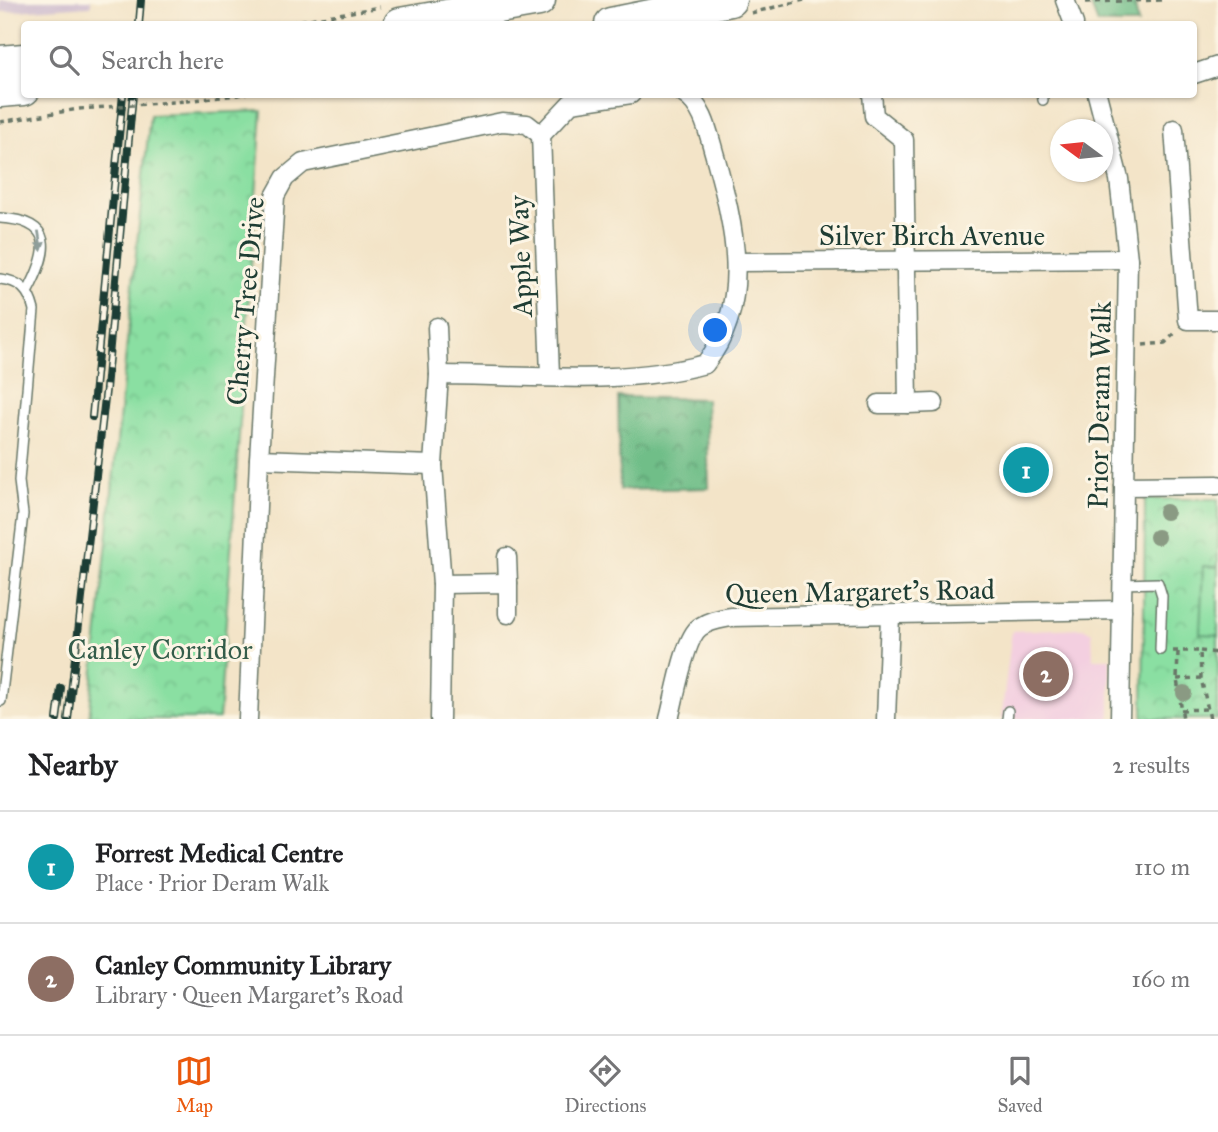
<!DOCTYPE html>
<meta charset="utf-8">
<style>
body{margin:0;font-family:"IM FELL Great Primer",serif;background:#f2f2f2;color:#202124}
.compass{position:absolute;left:1050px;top:119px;width:63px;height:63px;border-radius:50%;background:#fff;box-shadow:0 2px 5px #0004;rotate:285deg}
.you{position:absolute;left:716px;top:331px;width:24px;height:24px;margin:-18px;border:5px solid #fff;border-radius:50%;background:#1a73e8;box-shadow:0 0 0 10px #1a73e833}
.badge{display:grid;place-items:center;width:46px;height:46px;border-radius:50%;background:#ea580c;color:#fff;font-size:23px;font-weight:700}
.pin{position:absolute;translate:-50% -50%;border:4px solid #fff;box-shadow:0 2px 7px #0006}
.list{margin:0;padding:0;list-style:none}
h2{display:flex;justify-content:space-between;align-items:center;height:91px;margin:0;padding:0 28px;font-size:30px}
h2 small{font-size:23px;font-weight:400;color:#757577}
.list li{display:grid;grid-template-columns:46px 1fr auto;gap:21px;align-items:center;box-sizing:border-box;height:112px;padding:0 28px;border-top:2px solid #e0e0e0}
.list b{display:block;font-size:26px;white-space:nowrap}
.list p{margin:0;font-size:23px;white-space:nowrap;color:#757577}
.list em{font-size:23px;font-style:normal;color:#757577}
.icon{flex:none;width:38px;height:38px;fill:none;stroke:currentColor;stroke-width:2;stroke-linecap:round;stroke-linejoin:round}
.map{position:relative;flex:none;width:1218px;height:719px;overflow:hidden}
.search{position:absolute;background:#fff;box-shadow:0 2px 5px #0004;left:21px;right:21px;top:21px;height:77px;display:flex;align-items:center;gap:18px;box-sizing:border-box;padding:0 24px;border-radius:7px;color:#757577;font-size:26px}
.sheet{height:315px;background:#fff}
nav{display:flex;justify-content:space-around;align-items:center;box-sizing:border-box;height:98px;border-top:2px solid #e0e0e0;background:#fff;font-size:19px;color:#757577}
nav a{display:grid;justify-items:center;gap:4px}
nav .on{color:#ea580c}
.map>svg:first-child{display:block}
.built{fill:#f3cfe0}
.industrial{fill:#cfbdcf}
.forest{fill:url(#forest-crowns);stroke:#477e5e;stroke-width:2}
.park{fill:url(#park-crowns);stroke:#548e6b;stroke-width:2}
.pitch{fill:#8adfa2;stroke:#548e6b;stroke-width:2}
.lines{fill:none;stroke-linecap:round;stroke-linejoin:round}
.lane-casing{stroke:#697768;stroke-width:12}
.street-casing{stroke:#697768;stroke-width:21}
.highway-casing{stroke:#697768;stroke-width:35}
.path{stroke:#697768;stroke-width:3.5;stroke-dasharray:5 5;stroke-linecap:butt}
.lane{stroke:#fff;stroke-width:9}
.street{stroke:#fff;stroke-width:18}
.highway{stroke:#fff;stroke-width:32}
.rail-casing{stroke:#1f3d34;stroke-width:8}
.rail{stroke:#fcf5e5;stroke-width:5;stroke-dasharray:16;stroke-linecap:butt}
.path-bridge{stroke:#697768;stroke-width:3.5;stroke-dasharray:5 5;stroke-linecap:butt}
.tree{fill:#8a9a83}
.oneway{fill:#8f9e9a}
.labels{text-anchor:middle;stroke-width:6;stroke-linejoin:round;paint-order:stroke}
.street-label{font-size:28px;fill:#1f3d34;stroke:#fcf5e5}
.park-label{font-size:28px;fill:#345d4a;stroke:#fcf5e5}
</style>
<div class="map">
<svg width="1218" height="719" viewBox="0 0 1218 719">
<defs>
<pattern id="forest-crowns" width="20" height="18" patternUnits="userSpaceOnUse" patternTransform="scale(1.75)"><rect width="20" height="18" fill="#6fbe88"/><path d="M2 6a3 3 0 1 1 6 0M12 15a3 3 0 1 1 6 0" fill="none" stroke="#5b9c70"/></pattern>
<pattern id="park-crowns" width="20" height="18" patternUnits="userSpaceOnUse" patternTransform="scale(1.75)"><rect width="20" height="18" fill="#8adfa2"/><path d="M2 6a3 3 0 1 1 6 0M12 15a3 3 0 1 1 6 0" fill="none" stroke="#77c08c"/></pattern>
</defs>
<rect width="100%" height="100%" fill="#fcf5e5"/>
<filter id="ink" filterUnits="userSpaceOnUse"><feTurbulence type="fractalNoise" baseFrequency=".0143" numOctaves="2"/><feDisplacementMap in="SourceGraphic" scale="14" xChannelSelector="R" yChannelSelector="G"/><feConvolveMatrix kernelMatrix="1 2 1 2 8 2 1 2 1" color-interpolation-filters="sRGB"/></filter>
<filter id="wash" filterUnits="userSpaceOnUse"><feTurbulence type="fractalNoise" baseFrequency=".00686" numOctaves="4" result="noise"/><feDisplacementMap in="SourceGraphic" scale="28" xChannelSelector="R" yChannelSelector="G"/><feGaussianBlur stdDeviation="1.57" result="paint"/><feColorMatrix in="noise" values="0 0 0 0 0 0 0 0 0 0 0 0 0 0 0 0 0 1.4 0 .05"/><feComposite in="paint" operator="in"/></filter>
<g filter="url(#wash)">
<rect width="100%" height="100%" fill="#f3e4c8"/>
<!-- built -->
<polygon class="built" points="1083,628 1092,633 1093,659 1110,659 1110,719 1001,719 1012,631"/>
<!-- industrial -->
<polygon class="industrial" points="0,0 91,0 91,6 0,12"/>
<!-- forest -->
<g class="forest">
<polygon points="1089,0 1144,0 1135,5 1138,24 1098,24"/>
<polygon points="618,397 706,399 709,488 620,490"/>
</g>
<!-- park -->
<g class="park">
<polygon points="262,111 219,719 89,719 150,115"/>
<polygon points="1145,499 1218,499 1218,719 1143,719"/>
</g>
<!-- pitch -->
<polygon class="pitch" points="1203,566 1218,567 1218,635 1200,634"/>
</g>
<g filter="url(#ink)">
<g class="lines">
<!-- lane casing -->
<g class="lane-casing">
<g id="lane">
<polyline points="1042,94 1043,100"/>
<path d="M0,218C56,221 49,251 28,291"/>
<path d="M0,279C20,281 29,290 34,310L19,481L23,514L1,701"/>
<polyline points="1122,584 1158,583 1162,596 1160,650"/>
<polyline points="1007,719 1008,711"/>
</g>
</g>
<!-- street casing -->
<g class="street-casing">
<g id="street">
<polyline points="1065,0 1074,24"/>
<polyline points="1194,74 1218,66"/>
<polyline points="872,94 874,116 904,140 908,404 879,404"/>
<polyline points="1097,94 1119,179 1128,259 1120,719"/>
<polyline points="1174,129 1188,320 1218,320"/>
<polyline points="541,135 550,375"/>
<polyline points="737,262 1128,259"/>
<polyline points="437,327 439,375"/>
<polyline points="908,404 934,403"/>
<polyline points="259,459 433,465"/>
<polyline points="1124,486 1218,485"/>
<polyline points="507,557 508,583"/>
<polyline points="442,584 508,583 508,614"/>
<polyline points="248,719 259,459 275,196 285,178 303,163 502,122 527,124 541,135 571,103 631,94"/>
<path d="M440,719L442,584L433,465L439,375C521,375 626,386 705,364C754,303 734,225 715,156C709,136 704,106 684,94"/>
<path d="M669,719C675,698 684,638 700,627C710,620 721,619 731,617L1122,610"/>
<polyline points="886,719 890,616"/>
</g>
</g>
<!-- highway casing -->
<g class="highway-casing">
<g id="highway">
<polyline points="400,24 539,0"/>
<polyline points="611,24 730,0"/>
<polyline points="0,62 24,60"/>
<polyline points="0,91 24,89"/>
</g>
</g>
<!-- path -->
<g class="path">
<polyline points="1086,2 1165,0"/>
<polyline points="751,13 804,0"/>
<polyline points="281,24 380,7"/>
<polyline points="186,101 246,94"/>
<polyline points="0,122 79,109"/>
<polyline points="1143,345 1165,343 1176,332"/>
<polyline points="1173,651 1200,651 1201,678 1210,719"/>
<polyline points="1200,651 1218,653"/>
<polyline points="1178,652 1177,679 1183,719"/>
<polyline points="1177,679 1201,678"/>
<polyline points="1181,710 1207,709"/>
</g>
<!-- lane -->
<use href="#lane" class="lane"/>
<!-- street -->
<use href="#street" class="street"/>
<!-- highway -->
<use href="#highway" class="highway"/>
<!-- rail casing -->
<g class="rail-casing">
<g id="rail">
<polyline points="139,24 141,0"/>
<polyline points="92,417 123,94"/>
<polyline points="57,719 61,688"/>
<polyline points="68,719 106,389 133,94"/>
</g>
</g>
<!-- rail -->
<use href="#rail" class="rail"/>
<!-- path-bridge -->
<polyline class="path-bridge" points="79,109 186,101"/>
</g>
<!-- trees -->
<g class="tree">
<circle cx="1166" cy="512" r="8"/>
<circle cx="1157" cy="537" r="8"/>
<circle cx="1184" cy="693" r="8"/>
</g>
<!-- one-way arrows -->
<defs><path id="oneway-solid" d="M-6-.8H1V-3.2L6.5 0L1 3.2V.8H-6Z" transform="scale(1.75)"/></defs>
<use class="oneway" href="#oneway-solid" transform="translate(40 241) rotate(81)"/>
</g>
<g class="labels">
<!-- street labels -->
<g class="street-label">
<text x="932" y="245">Silver Birch Avenue</text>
<text transform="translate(520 256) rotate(-92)" y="10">Apple Way</text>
<text transform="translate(245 301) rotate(-85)" y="10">Cherry Tree Drive</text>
<text transform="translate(1099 405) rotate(-89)" y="10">Prior Deram Walk</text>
<text transform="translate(860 591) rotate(-1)" y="10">Queen Margaret's Road</text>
</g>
<!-- park labels -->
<g class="park-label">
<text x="160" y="659">Canley Corridor</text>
</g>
</g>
</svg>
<svg class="compass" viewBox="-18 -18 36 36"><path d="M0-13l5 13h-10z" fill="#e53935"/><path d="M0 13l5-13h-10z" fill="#757577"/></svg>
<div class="you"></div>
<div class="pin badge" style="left:1026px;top:470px;background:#0f9aa8">1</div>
<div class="pin badge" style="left:1046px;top:674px;background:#8d6e63">2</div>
<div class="search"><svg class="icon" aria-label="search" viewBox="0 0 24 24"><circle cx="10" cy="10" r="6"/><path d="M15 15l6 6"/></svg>Search here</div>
</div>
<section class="sheet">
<h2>Nearby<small>2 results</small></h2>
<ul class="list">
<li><span class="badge" style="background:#0f9aa8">1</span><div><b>Forrest Medical Centre</b><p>Place · Prior Deram Walk</p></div><em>110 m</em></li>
<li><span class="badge" style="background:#8d6e63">2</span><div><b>Canley Community Library</b><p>Library · Queen Margaret's Road</p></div><em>160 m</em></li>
</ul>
</section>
<nav>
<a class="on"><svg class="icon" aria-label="map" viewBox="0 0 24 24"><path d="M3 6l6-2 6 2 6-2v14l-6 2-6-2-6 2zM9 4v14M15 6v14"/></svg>Map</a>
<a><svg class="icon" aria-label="directions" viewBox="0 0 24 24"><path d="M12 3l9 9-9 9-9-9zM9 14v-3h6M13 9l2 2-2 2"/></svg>Directions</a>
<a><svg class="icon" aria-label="saved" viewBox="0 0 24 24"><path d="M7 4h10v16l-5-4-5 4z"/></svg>Saved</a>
</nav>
